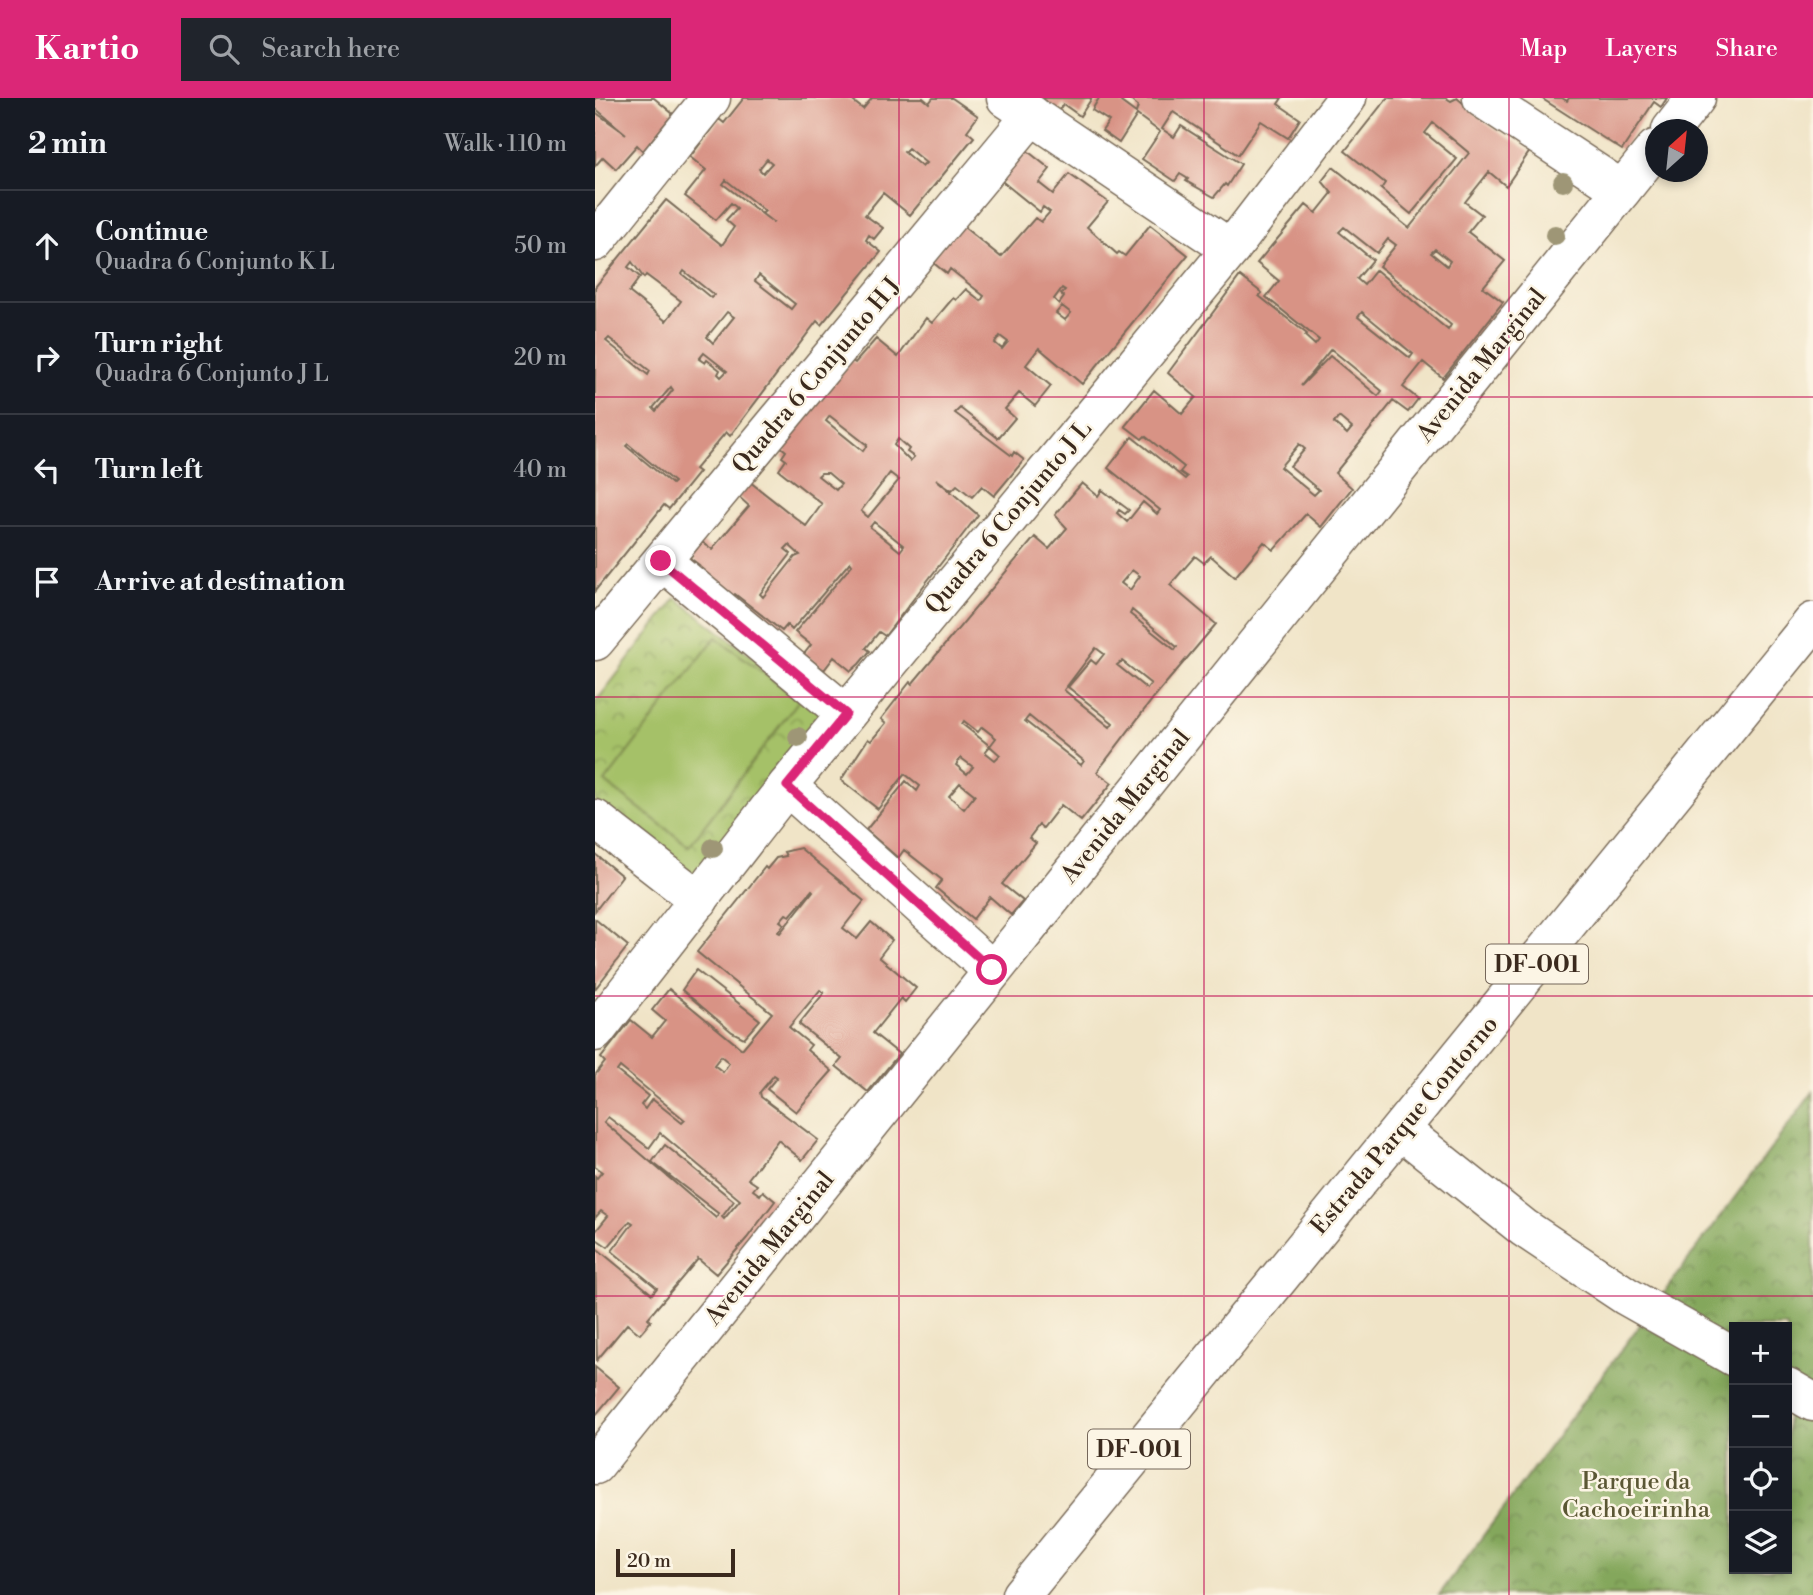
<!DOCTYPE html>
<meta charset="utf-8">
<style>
body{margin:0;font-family:"Libre Bodoni",serif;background:#20242c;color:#f1f3f6}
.controls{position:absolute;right:21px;bottom:21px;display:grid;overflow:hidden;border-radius:0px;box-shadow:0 4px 10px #0003}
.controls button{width:63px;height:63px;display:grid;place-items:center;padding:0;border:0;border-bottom:2px solid #363941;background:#171b24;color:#f1f3f6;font:35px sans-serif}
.compass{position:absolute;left:1050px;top:21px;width:63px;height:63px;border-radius:50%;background:#171b24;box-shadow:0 4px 10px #0003;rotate:27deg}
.scale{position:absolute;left:21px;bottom:18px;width:119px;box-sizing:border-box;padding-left:7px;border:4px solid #3b2a1e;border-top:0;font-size:19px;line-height:24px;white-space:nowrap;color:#3b2a1e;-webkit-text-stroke:5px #fcf5e5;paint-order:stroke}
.stop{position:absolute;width:21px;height:21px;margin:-16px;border:5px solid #db2777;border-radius:50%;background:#fff}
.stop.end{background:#db2777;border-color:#fff;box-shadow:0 2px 7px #0008}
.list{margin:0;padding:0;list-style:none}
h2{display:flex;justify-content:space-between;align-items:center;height:91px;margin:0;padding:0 28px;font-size:30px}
h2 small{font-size:23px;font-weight:400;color:#9ea1a6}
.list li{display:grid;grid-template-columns:46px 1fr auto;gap:21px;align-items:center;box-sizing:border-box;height:112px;padding:0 28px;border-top:2px solid #363941}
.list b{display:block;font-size:26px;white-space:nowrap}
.list p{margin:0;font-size:23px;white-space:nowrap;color:#9ea1a6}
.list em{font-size:23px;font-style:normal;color:#9ea1a6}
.icon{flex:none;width:38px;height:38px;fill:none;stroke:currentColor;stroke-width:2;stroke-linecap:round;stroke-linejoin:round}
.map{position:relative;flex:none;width:1218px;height:1497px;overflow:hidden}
header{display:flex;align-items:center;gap:42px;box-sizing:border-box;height:98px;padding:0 35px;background:#db2777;color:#fff}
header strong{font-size:33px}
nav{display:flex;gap:38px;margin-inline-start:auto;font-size:24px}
.search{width:490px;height:63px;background:#20242c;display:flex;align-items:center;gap:18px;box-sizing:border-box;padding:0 24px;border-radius:0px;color:#9ea1a6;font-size:26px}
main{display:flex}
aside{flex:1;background:#171b24}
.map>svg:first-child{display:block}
.forest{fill:url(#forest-crowns);stroke:#60683d;stroke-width:2;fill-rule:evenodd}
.park{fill:url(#park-crowns);stroke:#707643;stroke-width:2}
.pitch{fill:#a5c168;stroke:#707643;stroke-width:2}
.building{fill:#d89385;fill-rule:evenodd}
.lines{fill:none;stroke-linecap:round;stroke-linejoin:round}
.minor-casing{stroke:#7a6b59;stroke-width:41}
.major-casing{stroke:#7a6b59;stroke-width:41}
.minor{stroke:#fff;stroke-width:38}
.major{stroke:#fff;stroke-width:38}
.tree{fill:#9e9676}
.route{stroke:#db2777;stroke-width:9}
.grid{fill:none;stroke:#c2185b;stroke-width:2;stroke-opacity:0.55}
.labels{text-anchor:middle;stroke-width:5;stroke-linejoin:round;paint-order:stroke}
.shield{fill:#fcf5e5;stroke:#75675a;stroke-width:2}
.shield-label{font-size:23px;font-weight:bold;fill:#3b2a1e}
.street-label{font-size:24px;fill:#3b2a1e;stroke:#fcf5e5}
.park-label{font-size:24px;fill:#5b5734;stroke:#fcf5e5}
</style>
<header>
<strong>Kartio</strong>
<div class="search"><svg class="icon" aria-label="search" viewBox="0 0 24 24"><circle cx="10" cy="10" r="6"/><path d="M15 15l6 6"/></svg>Search here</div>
<nav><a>Map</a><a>Layers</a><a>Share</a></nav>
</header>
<main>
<aside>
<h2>2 min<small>Walk · 110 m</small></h2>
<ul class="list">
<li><svg class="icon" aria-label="ahead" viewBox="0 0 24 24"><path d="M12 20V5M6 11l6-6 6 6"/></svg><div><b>Continue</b><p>Quadra 6 Conjunto K L</p></div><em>50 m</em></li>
<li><svg class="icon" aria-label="right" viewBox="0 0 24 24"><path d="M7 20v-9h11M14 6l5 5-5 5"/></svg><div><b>Turn right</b><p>Quadra 6 Conjunto J L</p></div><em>20 m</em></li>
<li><svg class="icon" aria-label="left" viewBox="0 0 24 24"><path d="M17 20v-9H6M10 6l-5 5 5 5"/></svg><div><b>Turn left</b></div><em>40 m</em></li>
<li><svg class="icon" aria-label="arrive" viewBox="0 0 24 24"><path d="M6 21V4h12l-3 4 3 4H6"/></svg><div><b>Arrive at destination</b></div></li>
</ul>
</aside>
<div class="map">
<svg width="1218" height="1497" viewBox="0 0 1218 1497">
<defs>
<pattern id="forest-crowns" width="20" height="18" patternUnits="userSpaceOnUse" patternTransform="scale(1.75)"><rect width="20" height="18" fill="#84a75c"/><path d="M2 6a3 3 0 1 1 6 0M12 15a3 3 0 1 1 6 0" fill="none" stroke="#6d884b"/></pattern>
<pattern id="park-crowns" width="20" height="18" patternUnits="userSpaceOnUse" patternTransform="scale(1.75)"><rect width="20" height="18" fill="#a5c168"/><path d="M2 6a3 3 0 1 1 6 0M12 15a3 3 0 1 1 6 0" fill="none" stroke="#889d55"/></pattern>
</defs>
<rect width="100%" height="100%" fill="#fcf5e5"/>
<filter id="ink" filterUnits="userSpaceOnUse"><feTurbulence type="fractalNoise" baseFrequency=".0143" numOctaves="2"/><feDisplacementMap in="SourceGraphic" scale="14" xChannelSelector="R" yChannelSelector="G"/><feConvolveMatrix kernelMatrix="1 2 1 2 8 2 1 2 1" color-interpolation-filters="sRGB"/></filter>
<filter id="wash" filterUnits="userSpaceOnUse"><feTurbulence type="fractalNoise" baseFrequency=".00686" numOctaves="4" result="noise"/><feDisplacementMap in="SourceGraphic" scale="28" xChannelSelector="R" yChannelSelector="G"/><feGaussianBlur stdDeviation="1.57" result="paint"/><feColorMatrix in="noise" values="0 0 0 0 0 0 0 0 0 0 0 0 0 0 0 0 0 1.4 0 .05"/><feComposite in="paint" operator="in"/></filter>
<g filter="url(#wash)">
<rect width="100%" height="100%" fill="#f0e4c7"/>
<!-- forest -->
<path class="forest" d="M1218,994V1497H844ZM1139,1229H1192V1471H1139Z"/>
<!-- park -->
<polygon class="park" points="81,500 236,619 103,790 0,710 0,605"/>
<!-- pitch -->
<polygon class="pitch" points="121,539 204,602 94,748 10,684"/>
<g id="blocks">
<!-- building -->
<g class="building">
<polygon points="0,0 59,0 78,16 48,53 42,47 21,71 8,59 0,68 0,14 31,36 0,10"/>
<path d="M149,0H254L268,11L277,0H328L334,5L338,0H357L383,18L372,33L379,39L315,117L288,95L270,117L288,130L279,141L274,137L271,142L286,154L226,227L222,223L135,338L131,334L100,371L104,374L74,411L69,407L0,493V189L71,102L127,147L132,140L139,129L131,122L142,110L136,105L121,122L90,98L111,72L95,59L124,21L129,25ZM313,50L331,65L327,69L309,54ZM172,61L177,65L168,75L164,71ZM131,82L170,113L167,116L179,125L128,86ZM37,164L49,180L51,177L86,203L71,223L34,194L45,179L33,169ZM89,173L119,197L116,200L87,176ZM164,177L200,206L196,211L160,183ZM132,214L139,219L118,245L112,239ZM14,240L55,273L53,277L11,243ZM109,255L132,273L126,279L123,276L125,272L112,262L110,265L104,261ZM76,289L78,292L61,313L58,310ZM33,346L79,384L77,386L31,348Z"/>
<polygon points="439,0 497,0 485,18 468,6 462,15"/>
<polygon points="504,0 529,0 526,4 541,15 543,8 533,0 687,0 683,6 705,21 693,40 666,23 643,57 578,14 567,31 579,39 586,28 646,66 632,88 630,86 619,99 591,83 593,81 585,76 580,83 547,61 565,34 542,17 524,45 507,33 514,23 497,12"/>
<path d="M792,0H851L856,3L862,0L895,28L935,53L911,88L894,74L870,104L887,117L873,134L910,163L888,189L908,204L848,280L828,264L808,289L823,301L813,314L798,303L740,375L757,390L726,429L711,416L679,452L669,444L640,479L616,458L609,465L600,458L575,487L621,526L560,598L502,674L517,685L486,723L466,707L448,730L444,727L434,740L441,745L407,786L428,803L416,817L395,799L378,821L341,790L347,782L309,752L303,760L271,732L311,683L322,693L325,688L310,676L283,711L246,682L273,641L276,643L291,625L286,621L315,584L317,586L440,439L454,451L472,430L460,417L487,385L503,398L507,392L534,412L530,416L524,412L522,415L532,424L548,404L562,416L565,412L513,370L537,339L590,381L592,379L585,374L589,369L550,338L547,341L530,328L559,292L587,316L601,299L573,275L645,178L667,195L664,198L712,236L710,238L720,247L724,242L671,199L684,183L662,165L711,107L721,115L737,95L727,83L738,69L814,130L874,55L838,25L830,35L862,61L816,116L786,91L790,85L750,53ZM749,129L782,155L793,141L801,147L784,168L856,227L853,232L781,172L769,187L762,181L778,162L744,134ZM840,151L855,163L852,168L836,155ZM767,214L818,256L815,260L763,219ZM736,251L787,293L783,298L735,258L706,288ZM744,319L757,330L752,336L739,325ZM704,346L710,351L695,368L724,392L719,397L685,369ZM537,472L545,478L535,492L526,485ZM537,512L582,549L580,552L535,516ZM501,550L509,556L501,566L496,562L473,589L518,625L515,629L469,592ZM527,563L556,586L552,591L522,567ZM434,618L489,663L486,667L430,623ZM369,623L383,634L387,629L401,640L395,648L405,657L400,662L390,654L395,648L367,626ZM366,660L378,669L372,676L361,667ZM365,685L380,697L369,711L354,698Z"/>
<polygon points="946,0 967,0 972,3 974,0 1072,0 1066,9 1059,4 1027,52"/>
<path d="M430,51L455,71L444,85L458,96L474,76L513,104L492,129L522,156L524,154L530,158L555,127L593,157L487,286L444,250L431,267L456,288L440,308L424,295L410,311L420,320L403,340L365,310L360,315L417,358L419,354L429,362L399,398L387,388L377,399L362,387L357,392L341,381L383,417L290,538L284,534L271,550L275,553L264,566L256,573L239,559L229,572L209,556L216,547L200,534L257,467L255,464L197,532L192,527L187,533L140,496L133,504L96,477L104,467L95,460L107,444L117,451L154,408L143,398L155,384L211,428L227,406L184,372L191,362L187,359L191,353L185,348L256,262L260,265L281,241L303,259L331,220L337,225L358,200L361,202L371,191L386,203L389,198L355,171L352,176L335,162L365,126L406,159L440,120L446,124L455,114L448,109L445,114L403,80ZM467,190L470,192L466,196L469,199L464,206L459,201ZM467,208L476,215L470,222L461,215ZM405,238L413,244L407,251L400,245ZM235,318L272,347L268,353L231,323ZM303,341L314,351L312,354L319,359L315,363L299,347ZM226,375H233L246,386L241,392L223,378ZM295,375L304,382L273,419L266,413ZM279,424L309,448L305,453L275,429ZM194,447L205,457L200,459L168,499L165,496L196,456L190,451Z"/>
<path d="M205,750L269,803L248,830L262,841L276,824L297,842L284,859L321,890L310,904L306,900L278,935L304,956L273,994L241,968L247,961L204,926L229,895L225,892L194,929L216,947L212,952L237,973L201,1014L172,991L182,979L179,977L165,994L166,999L223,1042L207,1062L183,1042L153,1081L162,1087L158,1092L165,1097L168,1093L180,1103L152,1140L121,1176L103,1161L53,1220L56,1223L45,1236L32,1226L2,1262L0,1149L57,1196L62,1190L17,1153L38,1125L35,1123L13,1149L0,1140V1134L13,1118L6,1113L0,1120V1078L2,1080L7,1074L0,1069V977L10,964L6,960L36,922L57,939L70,923L57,912L74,891L147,951L177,915L102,854L170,769L172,771L181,760L191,758L189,754ZM217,792L218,793L185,835L183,834L189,826L185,823L191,816L195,818ZM126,958L134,965L128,974L119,967ZM25,969L90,1022L87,1025L57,1001L50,1011L46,1007L53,998L22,973ZM13,1019L54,1050L65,1035L145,1102L129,1121L127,1119L139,1103L70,1047L57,1064L124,1116L121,1120L9,1024Z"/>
<polygon points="0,756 27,778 0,813"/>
<polygon points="0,821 33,848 0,891"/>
<polygon points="101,872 165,922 149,940 137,934 87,892"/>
<polygon points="0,1269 24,1289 0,1318"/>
</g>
</g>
</g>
<g filter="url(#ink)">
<use href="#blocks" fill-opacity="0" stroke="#7a6b59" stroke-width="2"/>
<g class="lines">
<!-- minor casing -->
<g class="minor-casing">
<g id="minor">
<polyline points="411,0 636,151"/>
<polyline points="887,0 1027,92"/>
<polyline points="1076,32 1101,0"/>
<polyline points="0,144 116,0"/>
<polyline points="67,463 251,616"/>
<polyline points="0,543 437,17"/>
<polyline points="192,688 397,872"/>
<polyline points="0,721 104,802"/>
<polyline points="0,934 192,688 636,151 752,0"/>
<polyline points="807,1033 929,1130 1031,1198 1139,1259"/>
<polyline points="1192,1289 1218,1304"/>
<polyline points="0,1367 1060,51"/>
</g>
</g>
<!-- major casing -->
<g class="major-casing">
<polyline id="major" points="426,1497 1218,524"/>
</g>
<!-- minor -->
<use href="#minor" class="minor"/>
<!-- major -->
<use href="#major" class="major"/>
</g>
<!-- trees -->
<g class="tree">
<circle cx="968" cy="84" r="10"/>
<circle cx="960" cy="137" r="10"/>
<circle cx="203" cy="639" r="10"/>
<circle cx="118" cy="750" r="10"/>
</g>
</g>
<g class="lines" filter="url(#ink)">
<!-- route -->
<polyline class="route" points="66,463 251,616 192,688 397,872"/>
</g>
<!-- grid -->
<path class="grid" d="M304,0V1497M609,0V1497M914,0V1497M0,299H1218M0,599H1218M0,898H1218M0,1198H1218"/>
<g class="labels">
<!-- shield labels -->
<g class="shield">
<rect x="891" y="846.5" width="102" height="39" rx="5"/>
<rect x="493" y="1331.5" width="102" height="39" rx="5"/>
</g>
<g class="shield-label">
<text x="942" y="874">DF-001</text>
<text x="544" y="1359">DF-001</text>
</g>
<!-- street labels -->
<g class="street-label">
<text transform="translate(886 267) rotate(-51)" y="8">Avenida Marginal</text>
<text transform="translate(221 277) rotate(-50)" y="8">Quadra 6 Conjunto H J</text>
<text transform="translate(413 419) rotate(-50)" y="8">Quadra 6 Conjunto J L</text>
<text transform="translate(530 708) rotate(-51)" y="8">Avenida Marginal</text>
<text transform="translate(809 1027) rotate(-50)" y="8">Estrada Parque Contorno</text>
<text transform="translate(174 1150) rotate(-51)" y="8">Avenida Marginal</text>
</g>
<!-- park labels -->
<g class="park-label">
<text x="1041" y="1391">Parque da<tspan x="1041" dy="28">Cachoeirinha</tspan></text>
</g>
</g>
</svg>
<div class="controls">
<button>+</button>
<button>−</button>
<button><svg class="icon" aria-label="locate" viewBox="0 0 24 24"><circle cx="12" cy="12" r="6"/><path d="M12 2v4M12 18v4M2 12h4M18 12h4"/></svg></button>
<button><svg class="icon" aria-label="layers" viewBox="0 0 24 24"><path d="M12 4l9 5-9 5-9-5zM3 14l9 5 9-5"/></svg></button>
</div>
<svg class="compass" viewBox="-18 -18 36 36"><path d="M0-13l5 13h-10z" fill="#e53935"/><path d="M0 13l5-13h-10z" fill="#9ea1a6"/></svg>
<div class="scale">20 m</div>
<div class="stop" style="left:397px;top:872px"></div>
<div class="stop end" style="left:66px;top:463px"></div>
</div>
</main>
